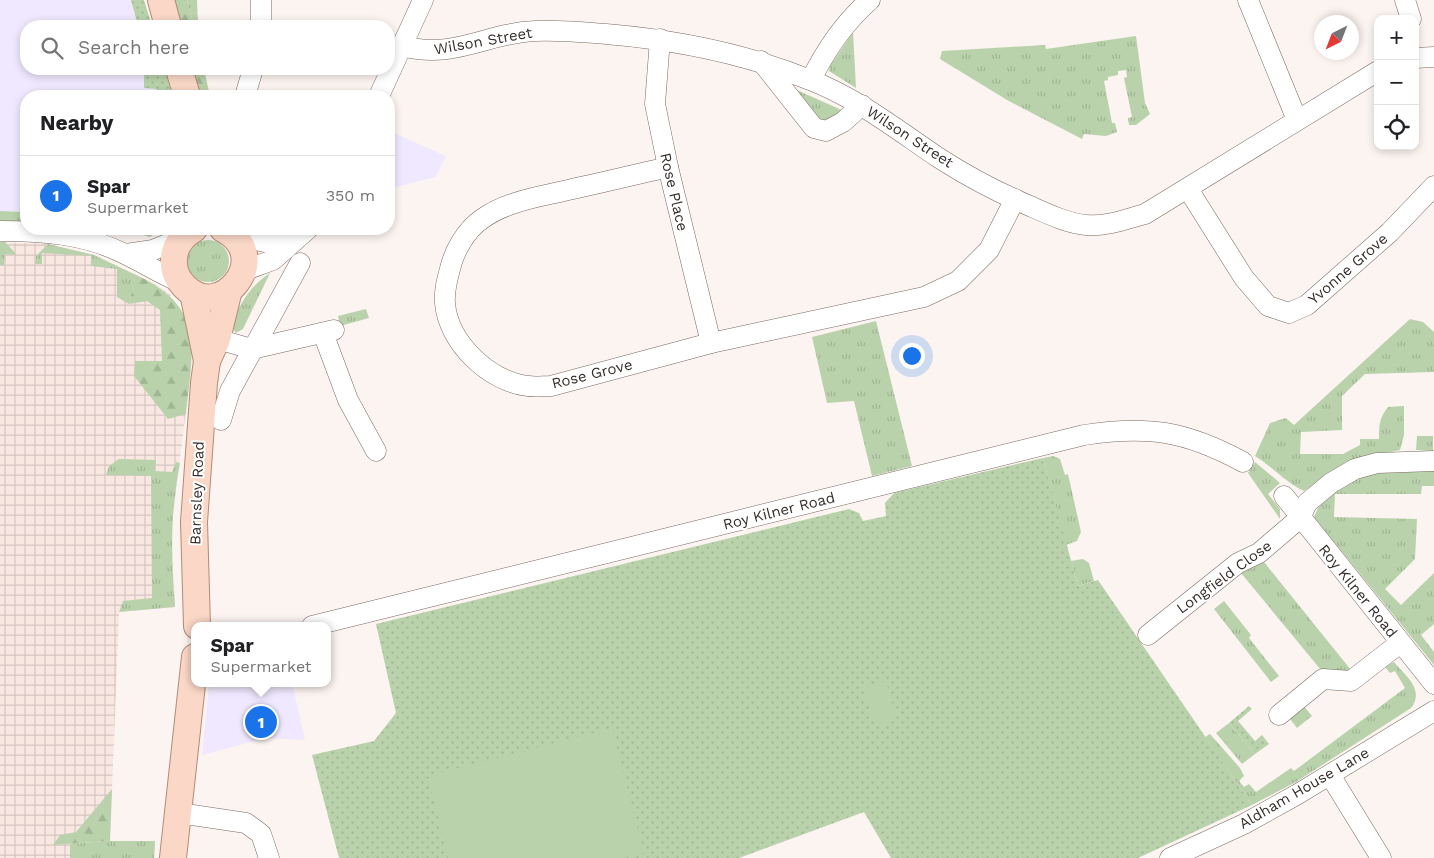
<!DOCTYPE html>
<meta charset="utf-8">
<style>
body{margin:0;font-family:"Work Sans",sans-serif;background:#f6f6f6;color:#202124}
.controls{position:absolute;right:15px;top:15px;display:grid;overflow:hidden;border-radius:10px;box-shadow:0 2px 8px #0003}
.controls button{width:45px;height:45px;display:grid;place-items:center;padding:0;border:0;border-bottom:1px solid #e0e0e0;background:#fff;color:#202124;font:25px sans-serif}
.compass{position:absolute;left:1314px;top:15px;width:45px;height:45px;border-radius:50%;background:#fff;box-shadow:0 2px 8px #0003;rotate:222deg}
.you{position:absolute;left:911px;top:355px;width:18px;height:18px;margin:-12px;border:4px solid #fff;border-radius:50%;background:#1a73e8;box-shadow:0 0 0 8px #1a73e833}
.badge{display:grid;place-items:center;width:32px;height:32px;border-radius:50%;background:#1a73e8;color:#fff;font-size:16px;font-weight:700}
.pin{position:absolute;translate:-50% -50%;border:2px solid #fff;box-shadow:0 1px 5px #0006}
.popup{position:absolute;left:191px;top:622px;width:140px;height:65px;box-sizing:border-box;display:grid;place-content:center;border-radius:10px;background:#fff;filter:drop-shadow(0 1px 4px #0005);font-size:16px;white-space:nowrap;color:#757577}
.popup b{font-size:19px;color:#202124}
.popup::after{content:'';position:absolute;left:50%;top:100%;margin-left:-10px;border:10px solid transparent;border-top-color:#fff}
.list{margin:0;padding:0;list-style:none}
h2{display:flex;justify-content:space-between;align-items:center;height:65px;margin:0;padding:0 20px;font-size:21px}
h2 small{font-size:16px;font-weight:400;color:#757577}
.list li{display:grid;grid-template-columns:32px 1fr auto;gap:15px;align-items:center;box-sizing:border-box;height:80px;padding:0 20px;border-top:1px solid #e0e0e0}
.list b{display:block;font-size:19px;white-space:nowrap}
.list p{margin:0;font-size:16px;white-space:nowrap;color:#757577}
.list em{font-size:16px;font-style:normal;color:#757577}
.icon{flex:none;width:28px;height:28px;fill:none;stroke:currentColor;stroke-width:2;stroke-linecap:round;stroke-linejoin:round}
.map{position:relative;flex:none;width:1434px;height:858px;overflow:hidden}
.search{position:absolute;background:#fff;box-shadow:0 2px 8px #0003;left:20px;top:20px;width:375px;height:55px;display:flex;align-items:center;gap:12px;box-sizing:border-box;padding:0 18px;border-radius:20px;color:#757577;font-size:19px}
.panel{position:absolute;background:#fff;box-shadow:0 2px 8px #0003;left:20px;top:90px;width:375px;height:145px;border-radius:20px}
.map>svg:first-child{display:block}
.commercial{fill:#efe8fe}
.industrial{fill:url(#industrial-grid)}
.grass{fill:url(#grass-tufts)}
.forest{fill:url(#forest-firs)}
.park{fill:url(#park-dots)}
.pitch{fill:#b9d2ab}
.lines{fill:none;stroke-linecap:round;stroke-linejoin:round}
.minor-casing{stroke:#7a6962;stroke-width:21}
.major-casing{stroke:#b28b77;stroke-width:28}
.minor{stroke:#fff;stroke-width:20}
.major{stroke:#fad7c6;stroke-width:26}
.labels{text-anchor:middle;stroke-width:4;stroke-linejoin:round;paint-order:stroke}
.street-label{font-size:15px;fill:#352e2b;stroke:#fff}
</style>
<div class="map">
<svg width="1434" height="858" viewBox="0 0 1434 858">
<defs>
<pattern id="industrial-grid" width="8" height="8" patternUnits="userSpaceOnUse" patternTransform="scale(1.25)"><rect width="8" height="8" fill="#f9e7e1"/><path d="M0 4h8M4 0v8" fill="none" stroke="#d6c6c1"/></pattern>
<pattern id="grass-tufts" width="24" height="20" patternUnits="userSpaceOnUse" patternTransform="scale(1.25)"><rect width="24" height="20" fill="#b9d2ab"/><path d="M3 7l-1-3M5 7V3M7 7l1-3M15 17l-1-3M17 17v-4M19 17l1-3" fill="none" stroke="#a0b593"/></pattern>
<pattern id="forest-firs" width="22" height="20" patternUnits="userSpaceOnUse" patternTransform="scale(1.25)"><rect width="22" height="20" fill="#b9d2ab"/><path d="M5 1l3.5 6h-7zM16 11l3.5 6h-7z" fill="#a0b593"/></pattern>
<pattern id="park-dots" width="8" height="8" patternUnits="userSpaceOnUse" patternTransform="scale(1.25)"><rect width="8" height="8" fill="#b9d2ab"/><path d="M2 2h.1M6 6h.1" fill="none" stroke="#a0b593" stroke-width="1.8" stroke-linecap="round"/></pattern>
</defs>
<rect width="100%" height="100%" fill="#fcf4f1"/>
<!-- commercial -->
<g class="commercial">
<polygon points="0,0 131,0 138,26 26,26 26,69 144,69 144,88 157,89 156,96 26,96 26,212 0,211"/>
<polygon points="389,131 446,156 435,177 389,189"/>
<polygon points="209,683 292,683 305,740 266,738 202,755"/>
</g>
<!-- industrial -->
<polygon class="industrial" points="0,242 48,244 94,255 151,282 170,294 190,379 171,530 175,607 119,612 110,841 155,841 154,858 0,858"/>
<!-- grass -->
<g class="grass">
<polygon points="187,0 197,0 198,26 194,26"/>
<polygon points="853,32 856,88 829,71 830,66"/>
<polygon points="1136,36 1145,103 1150,114 1136,125 1129,125 1128,118 1132,117 1124,78 1127,77 1126,70 1118,71 1118,75 1108,77 1108,80 1104,81 1112,123 1115,123 1117,132 1106,136 1084,134 1082,139 1007,100 940,59 942,51 1045,45 1046,49"/>
<polygon points="790,87 846,112 827,123 820,123"/>
<polygon points="0,211 26,212 26,222 0,223"/>
<polygon points="123,229 161,229 150,237"/>
<circle cx="208" cy="261" r="21"/>
<polygon points="0,242 5,242 17,255 5,254 4,265 0,265"/>
<polygon points="48,244 94,255 136,275 129,304 117,297 117,269 91,266 91,256 42,253 42,264 35,264 36,256"/>
<path d="M270,273L243,329L236,333L230,325C241,303 250,286 270,273Z"/>
<polygon points="366,309 369,318 340,326 338,316"/>
<path d="M1410,319L1423,322L1434,332V372L1365,374L1342,396V430L1301,432L1300,454H1343L1360,445V439H1379C1379,426 1379,418 1388,407L1404,406V435L1400,450L1346,462L1304,491C1286,483 1273,467 1255,456L1270,423L1286,418L1294,425Z"/>
<polygon points="876,321 912,466 872,476 854,401 827,403 812,337"/>
<polygon points="1417,436 1433,436 1433,451 1416,450"/>
<polygon points="1053,456 1060,459 1065,475 1068,474 1081,532 1077,541 1066,545 1043,458"/>
<path d="M119,459L156,460L155,471L172,472L176,462L180,463C170,514 171,556 175,607L119,612L123,601L152,598L151,476L106,475L109,466Z"/>
<polygon points="1255,462 1280,483 1268,494 1280,509 1280,519 1248,473"/>
<path d="M1408,470H1434V486H1422L1421,494H1335L1334,517L1417,519L1415,559L1385,589L1401,605L1434,573V624L1421,635L1434,652V665L1314,517C1319,504 1324,499 1336,491C1361,472 1378,473 1408,470Z"/>
<polygon points="1083,559 1089,563 1094,581 1078,586 1071,561"/>
<polygon points="1264,562 1351,670 1346,673 1321,670 1241,573"/>
<polygon points="1224,601 1251,635 1249,638 1279,676 1271,682 1214,609"/>
<path d="M1394,662C1406,676 1425,690 1411,708L1296,782L1252,805L1205,737L1210,734L1240,768L1244,776L1239,781L1244,787L1249,784L1256,792L1291,768L1294,771L1405,688L1395,671L1390,673L1385,667Z"/>
<polygon points="1302,704 1312,716 1297,728 1290,719"/>
<polygon points="1229,723 1255,754 1242,764 1216,733"/>
<polygon points="110,841 155,841 154,858 70,858 70,844"/>
</g>
<!-- forest -->
<g class="forest">
<polygon points="168,0 187,0 194,26 175,26"/>
<polygon points="187,69 204,69 210,96 194,96"/>
<path d="M136,275C206,307 193,349 186,414L168,419L134,376L135,361H162L160,310L147,301L129,304Z"/>
<polygon points="112,789 110,841 53,845 60,835 76,832"/>
</g>
<!-- park -->
<g class="park">
<polygon points="131,0 144,0 152,26 138,26"/>
<polygon points="144,69 165,69 172,96 156,96 157,89 144,88"/>
<polygon points="1043,458 1078,586 1098,580 1252,805 1138,858 891,858 864,812 739,858 339,858 312,755 374,741 396,713 376,624 849,509 859,513 863,521 886,516 885,503 894,493"/>
<polygon points="1249,706 1252,709 1238,721 1255,741 1262,735 1269,744 1255,754 1229,723"/>
</g>
<!-- pitch -->
<g class="pitch">
<polygon points="886,681 897,720 875,727 863,688"/>
<polygon points="612,728 644,853 624,858 448,858 428,776"/>
</g>
<g class="lines">
<!-- minor casing -->
<g class="minor-casing">
<g id="minor">
<polyline points="1248,0 1297,120"/>
<polyline points="1405,0 1411,19"/>
<polyline points="261,26 261,0"/>
<polyline points="660,39 655,104 668,167 711,343"/>
<path d="M403,46C454,60 486,33 535,31C559,30 582,32 606,34C677,40 744,53 810,80C857,98 897,130 939,158C967,176 999,193 1030,206C1048,214 1067,223 1086,225C1106,227 1126,219 1145,214L1378,71"/>
<polyline points="1415,58 1434,57"/>
<polyline points="761,61 814,128 826,131 843,122 862,105"/>
<path d="M811,80C826,49 844,23 870,0"/>
<polyline points="245,96 253,69"/>
<polyline points="379,96 423,0"/>
<path d="M668,167C634,175 601,183 568,190C539,197 507,201 482,219C466,230 454,251 450,269C447,280 444,291 445,303C448,342 489,382 528,386C535,387 543,386 551,386L711,343L924,297L958,281L989,250L1015,199"/>
<polyline points="1188,189 1244,278 1268,306 1289,313 1307,305 1390,232 1434,186"/>
<path d="M0,231C44,231 85,234 125,254C144,263 160,274 180,282"/>
<polyline points="233,235 265,242 295,239"/>
<polyline points="126,254 153,250 182,238"/>
<polyline points="243,271 273,260 308,229"/>
<polyline points="323,333 348,400 376,451"/>
<polyline points="217,339 252,349 334,330"/>
<polyline points="221,420 230,391 300,263"/>
<polyline points="1284,496 1434,684"/>
<path d="M312,626L1084,435C1148,425 1186,431 1243,462"/>
<polyline points="1148,635 1238,563 1259,553 1300,518 1307,503 1331,483 1355,469 1377,463 1434,461"/>
<polyline points="1279,715 1323,679 1351,681 1400,643"/>
<polyline points="1330,775 1381,858"/>
<polyline points="179,813 246,823 261,834 269,858"/>
<polyline points="1170,858 1244,824 1298,794 1434,711"/>
</g>
</g>
<!-- major casing -->
<g class="major-casing">
<g id="major">
<polyline points="161,0 168,26"/>
<polyline points="179,69 187,96"/>
<path d="M194,229C182,236 173,247 174,263C174,272 178,280 185,287C221,323 275,256 223,229"/>
<polyline points="193,293 207,361"/>
<polyline points="197,626 194,522 204,383 207,361 217,339 229,290"/>
<polyline points="173,858 195,657"/>
</g>
</g>
<!-- minor -->
<use href="#minor" class="minor"/>
<!-- major -->
<use href="#major" class="major"/>
</g>
<g class="labels">
<!-- street labels -->
<g class="street-label">
<text transform="translate(483 41) rotate(-10)" y="5">Wilson Street</text>
<text transform="translate(910 137) rotate(33)" y="5">Wilson Street</text>
<text transform="translate(674 192) rotate(77)" y="5">Rose Place</text>
<text transform="translate(1348 269) rotate(-41)" y="5">Yvonne Grove</text>
<text transform="translate(592 374) rotate(-14)" y="5">Rose Grove</text>
<text transform="translate(197 493) rotate(-88)" y="5">Barnsley Road</text>
<text transform="translate(779 511) rotate(-14)" y="5">Roy Kilner Road</text>
<text transform="translate(1224 577) rotate(-36)" y="5">Longfield Close</text>
<text transform="translate(1358 591) rotate(51)" y="5">Roy Kilner Road</text>
<text transform="translate(1304 788) rotate(-30)" y="5">Aldham House Lane</text>
</g>
</g>
</svg>
<div class="controls">
<button>+</button>
<button>−</button>
<button><svg class="icon" aria-label="locate" viewBox="0 0 24 24"><circle cx="12" cy="12" r="6"/><path d="M12 2v4M12 18v4M2 12h4M18 12h4"/></svg></button>
</div>
<svg class="compass" viewBox="-18 -18 36 36"><path d="M0-13l5 13h-10z" fill="#e53935"/><path d="M0 13l5-13h-10z" fill="#757577"/></svg>
<div class="you"></div>
<div class="pin badge" style="left:261px;top:722px">1</div>
<div class="popup"><b>Spar</b>Supermarket</div>
<div class="search"><svg class="icon" aria-label="search" viewBox="0 0 24 24"><circle cx="10" cy="10" r="6"/><path d="M15 15l6 6"/></svg>Search here</div>
<section class="panel">
<h2>Nearby<small></small></h2>
<ul class="list">
<li><span class="badge">1</span><div><b>Spar</b><p>Supermarket</p></div><em>350 m</em></li>
</ul>
</section>
</div>
